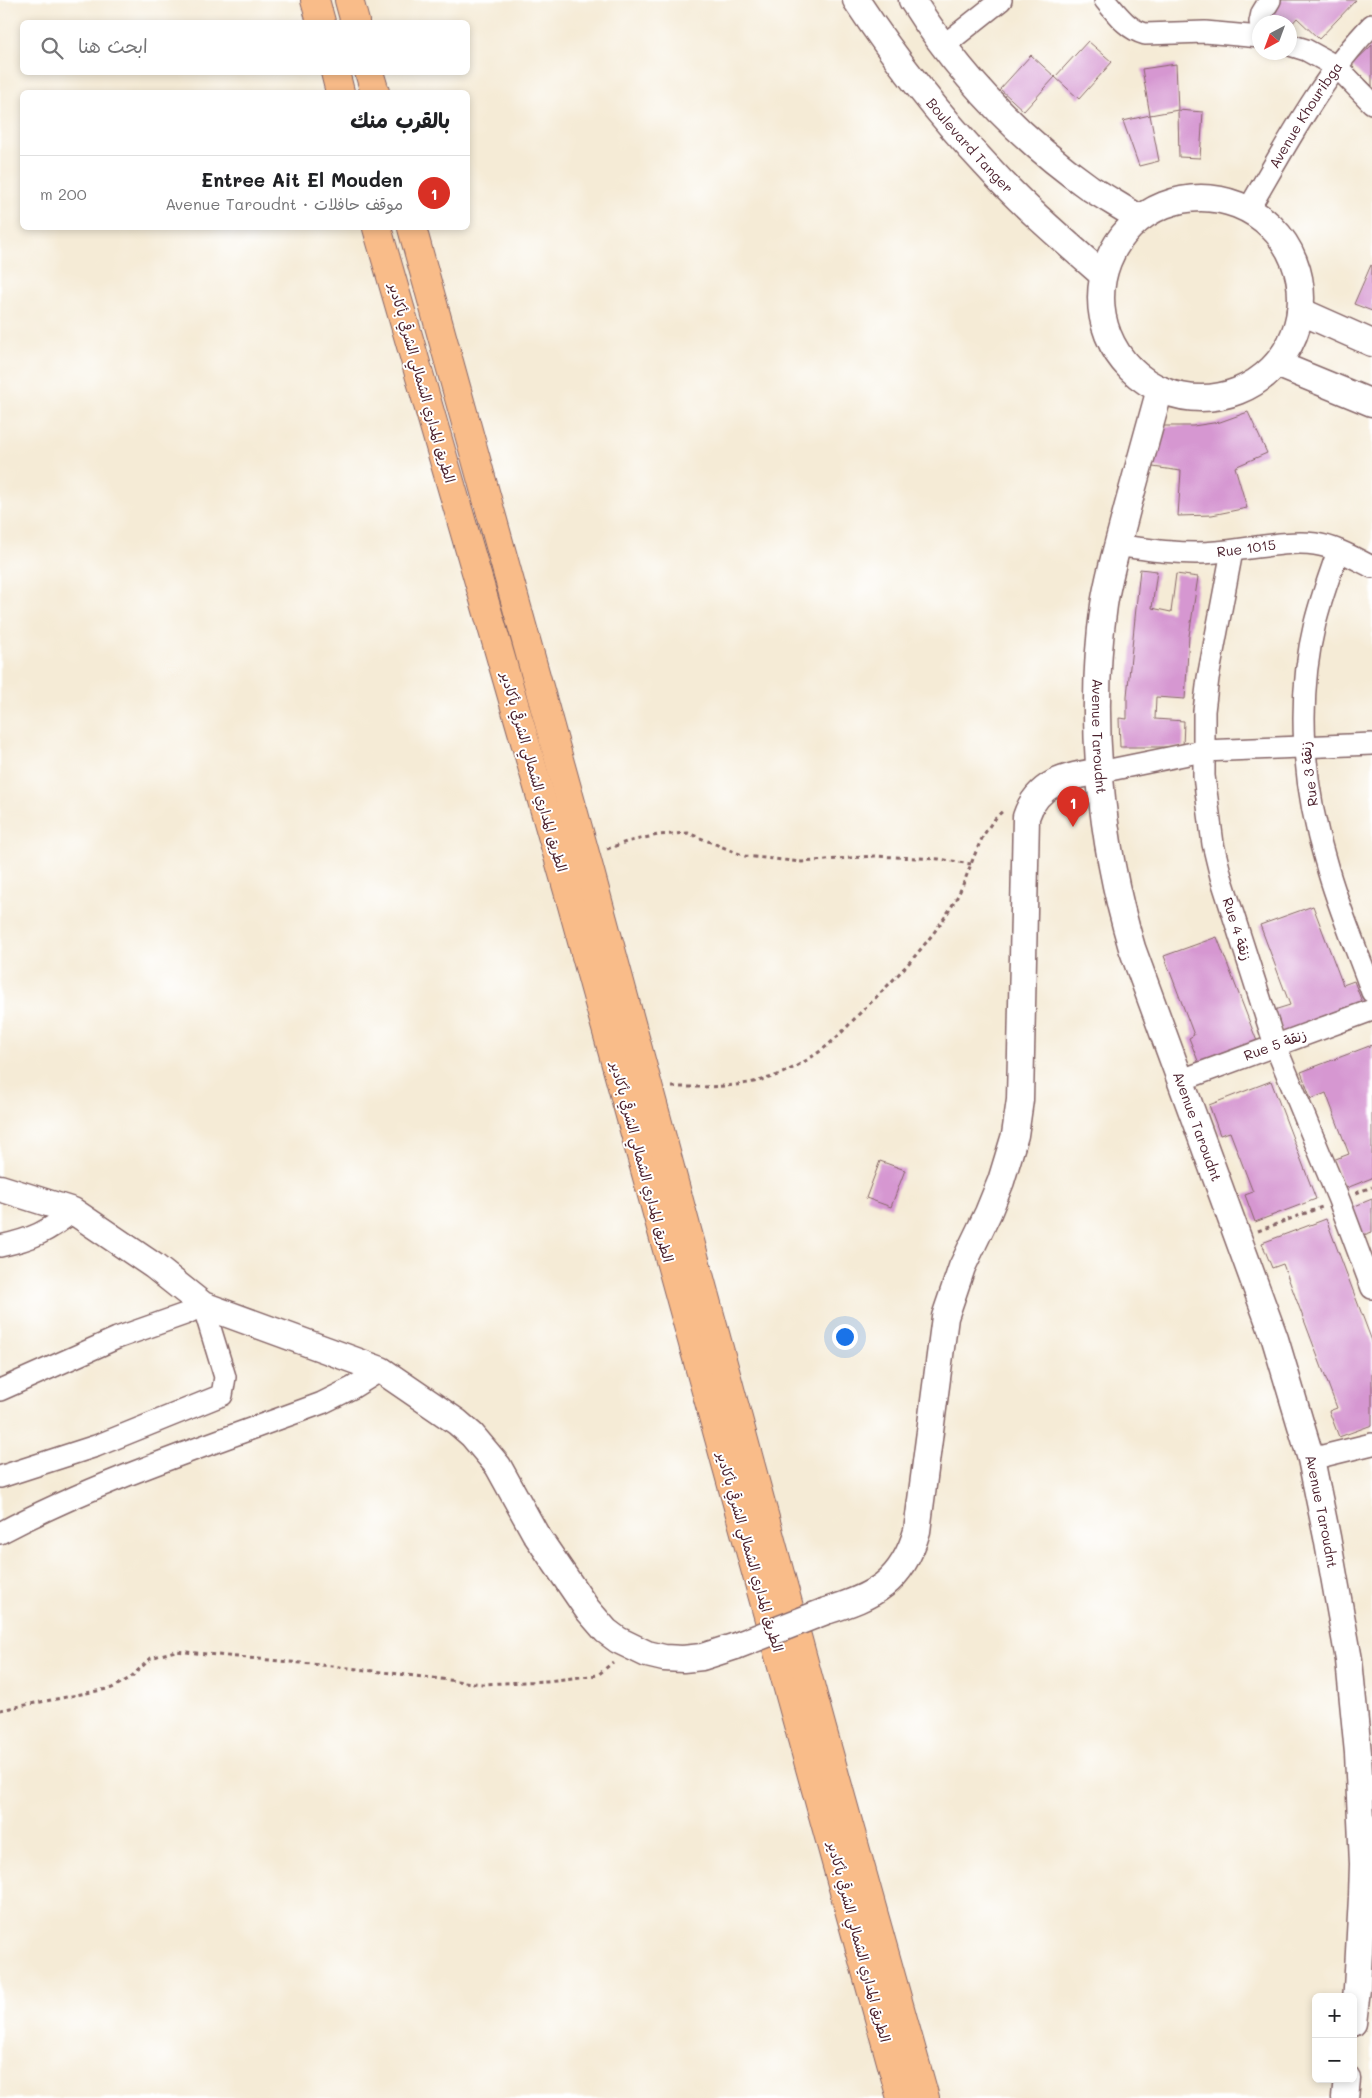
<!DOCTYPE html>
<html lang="ar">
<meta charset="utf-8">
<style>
body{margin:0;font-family:Mali,"Playpen Sans Arabic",sans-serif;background:#f2f2f2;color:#202124;direction:rtl}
.controls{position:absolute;right:15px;bottom:15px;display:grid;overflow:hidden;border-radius:8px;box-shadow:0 2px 8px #0003}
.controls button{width:45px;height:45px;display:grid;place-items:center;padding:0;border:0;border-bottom:1px solid #e0e0e0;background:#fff;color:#202124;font:25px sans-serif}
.compass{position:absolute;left:1252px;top:15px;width:45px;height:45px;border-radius:50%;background:#fff;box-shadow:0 2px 8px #0003;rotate:221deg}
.you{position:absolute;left:844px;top:1336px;width:18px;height:18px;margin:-12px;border:4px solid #fff;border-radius:50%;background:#1a73e8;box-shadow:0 0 0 8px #1a73e833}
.badge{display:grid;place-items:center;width:32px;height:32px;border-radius:50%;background:#d93025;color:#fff;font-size:16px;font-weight:700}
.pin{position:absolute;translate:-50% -41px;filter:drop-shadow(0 1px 2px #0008)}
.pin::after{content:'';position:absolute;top:26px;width:18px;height:15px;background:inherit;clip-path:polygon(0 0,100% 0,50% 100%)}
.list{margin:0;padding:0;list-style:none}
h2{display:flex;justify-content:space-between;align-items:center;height:65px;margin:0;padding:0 20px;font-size:21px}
h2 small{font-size:16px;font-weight:400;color:#757577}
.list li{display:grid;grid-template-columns:32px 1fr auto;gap:15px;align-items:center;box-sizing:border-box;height:75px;padding:0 20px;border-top:1px solid #e0e0e0}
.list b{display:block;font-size:19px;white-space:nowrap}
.list p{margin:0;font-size:16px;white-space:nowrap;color:#757577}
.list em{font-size:16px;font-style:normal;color:#757577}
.icon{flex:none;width:28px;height:28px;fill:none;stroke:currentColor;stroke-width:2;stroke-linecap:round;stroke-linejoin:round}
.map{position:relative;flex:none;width:1372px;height:2098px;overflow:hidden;direction:ltr}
.search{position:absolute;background:#fff;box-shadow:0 2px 8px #0003;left:20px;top:20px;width:450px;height:55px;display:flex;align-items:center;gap:12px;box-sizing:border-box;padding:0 18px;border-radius:8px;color:#757577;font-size:19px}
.panel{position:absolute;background:#fff;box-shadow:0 2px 8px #0003;left:20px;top:90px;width:450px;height:140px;border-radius:8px;direction:rtl}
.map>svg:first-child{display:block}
.building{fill:#d697d1}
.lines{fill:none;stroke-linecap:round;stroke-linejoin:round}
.minor-casing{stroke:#866667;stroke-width:24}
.tertiary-casing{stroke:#866667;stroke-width:29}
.trunk-casing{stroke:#866667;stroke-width:30}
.path{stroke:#866667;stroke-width:3;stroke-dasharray:4 4;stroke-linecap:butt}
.minor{stroke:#fff;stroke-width:21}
.tertiary{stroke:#fff;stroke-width:26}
.trunk{stroke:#f9bc89;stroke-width:28}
.tertiary-bridge-casing{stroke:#866667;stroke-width:29;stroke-linecap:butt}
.tertiary-bridge{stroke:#fff;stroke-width:26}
.labels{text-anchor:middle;stroke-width:4;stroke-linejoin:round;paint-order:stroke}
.street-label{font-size:14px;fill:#4a1f2b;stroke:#fff}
</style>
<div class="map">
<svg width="1372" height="2098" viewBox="0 0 1372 2098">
<rect width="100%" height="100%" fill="#fff"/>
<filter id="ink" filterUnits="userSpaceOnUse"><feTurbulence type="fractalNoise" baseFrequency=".02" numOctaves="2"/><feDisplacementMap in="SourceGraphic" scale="10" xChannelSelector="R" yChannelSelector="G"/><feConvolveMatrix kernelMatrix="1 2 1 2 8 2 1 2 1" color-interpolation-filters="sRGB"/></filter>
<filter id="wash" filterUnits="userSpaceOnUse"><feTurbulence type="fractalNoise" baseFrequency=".0096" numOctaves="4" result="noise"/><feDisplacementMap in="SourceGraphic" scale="20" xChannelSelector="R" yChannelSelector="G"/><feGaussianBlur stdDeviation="1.12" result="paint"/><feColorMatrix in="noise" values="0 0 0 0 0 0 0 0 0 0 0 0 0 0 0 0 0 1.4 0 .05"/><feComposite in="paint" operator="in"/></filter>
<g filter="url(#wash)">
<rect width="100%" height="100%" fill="#f5ebd6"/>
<g id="blocks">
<!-- building -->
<g class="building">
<polygon points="1276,0 1356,0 1319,39 1297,18 1290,26 1290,22 1268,22"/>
<polygon points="1088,41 1112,62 1079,99 1055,77"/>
<polygon points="1372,45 1372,86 1351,65"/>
<polygon points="1031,55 1055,77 1024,111 1000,89"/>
<polygon points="1176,64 1178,110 1150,115 1142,69"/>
<polygon points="1178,110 1203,112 1200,158 1179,157"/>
<polygon points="1150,115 1159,161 1139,166 1123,121"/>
<polygon points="1371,265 1372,266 1372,311 1354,304"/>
<polygon points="1248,412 1267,453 1235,467 1247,508 1212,515 1178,516 1181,471 1146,466 1159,426 1193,426 1220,422"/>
<polygon points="1140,569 1157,571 1152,608 1171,612 1176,574 1198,577 1189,636 1185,699 1156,697 1155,719 1184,721 1183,747 1120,747 1119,718 1127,719 1127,696"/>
<polygon points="1313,906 1343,985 1354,981 1365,1010 1285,1040 1274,1010 1290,1005 1260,925"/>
<polygon points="1217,937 1258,1044 1200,1066 1189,1038 1194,1035 1164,956"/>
<polygon points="1372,1045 1372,1178 1344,1189 1333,1160 1349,1154 1326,1093 1311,1099 1301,1072"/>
<polygon points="1271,1081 1316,1199 1255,1222 1245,1195 1253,1192 1230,1132 1220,1135 1209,1105"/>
<polygon points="880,1161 905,1170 891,1207 866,1198"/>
<polygon points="1372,1199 1372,1232 1361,1236 1350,1208"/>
<polygon points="1326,1219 1372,1341 1372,1425 1339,1437 1329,1411 1337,1408 1283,1264 1272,1268 1262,1243"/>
</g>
</g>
</g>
<g filter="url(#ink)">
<use href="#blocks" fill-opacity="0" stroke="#866667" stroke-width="1"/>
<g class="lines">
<!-- minor casing -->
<g class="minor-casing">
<g id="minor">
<path d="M1105,0C1117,14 1127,29 1145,34L1205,32L1260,37"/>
<polyline points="1260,22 1262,13 1270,0"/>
<polyline points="1290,45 1306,50 1337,67 1372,103"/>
<polyline points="943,46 1001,0"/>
<path id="s1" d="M1248,210C1284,149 1322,76 1372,25"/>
<path id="s2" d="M1117,545C1151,550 1183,555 1216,552C1246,550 1287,540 1315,544C1336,547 1354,558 1372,567"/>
<polyline points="1232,551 1208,678 1204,711 1204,776 1213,844 1221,877 1275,1045 1339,1200 1372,1288"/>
<path d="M1338,551C1330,575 1321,598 1315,623C1296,701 1303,787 1326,863C1338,907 1357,950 1372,992"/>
<polyline points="1100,772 1203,751 1372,744"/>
<polyline points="1179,1081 1372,1010"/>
<path d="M0,1246C32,1239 48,1232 73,1211"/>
<polyline points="0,1390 117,1338 185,1314 203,1305 225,1377 222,1395 96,1446 0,1477"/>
<polyline points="1311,1459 1372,1444"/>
<path d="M0,1533C102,1479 214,1443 322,1403L352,1388L381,1370"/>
</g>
</g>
<!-- tertiary casing -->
<g class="tertiary-casing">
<g id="tertiary">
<path id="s3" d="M856,0C895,59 938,114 986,165C1022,205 1063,240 1103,275"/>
<path d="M912,0C958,73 1019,138 1090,188C1106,198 1123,208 1139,218"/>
<circle cx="1201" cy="298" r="100"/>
<polyline points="1300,311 1372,343"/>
<polyline points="1277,364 1372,403"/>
<path id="s4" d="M1160,389C1149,429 1138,469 1127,509C1119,541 1109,572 1104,605C1088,716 1100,841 1132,948L1275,1339L1311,1459L1327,1537L1349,1660L1358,1753L1363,1864L1362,1897L1357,1989L1353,2023"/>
<polyline points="0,1188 73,1211 154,1266 203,1305 381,1370 457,1422 472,1435 498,1466 535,1533 587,1609 606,1631 618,1640 647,1654 664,1658 683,1659 702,1657 736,1646"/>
<path d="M826,1611C874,1596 902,1583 917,1531L945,1317L962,1267L988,1213L1001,1181L1015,1135L1020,1100L1026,817C1037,783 1067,775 1100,772"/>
<polyline points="1345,2098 1347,2079"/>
</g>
</g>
<!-- trunk casing -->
<g class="trunk-casing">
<g id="trunk">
<polyline points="315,0 321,22"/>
<polyline points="349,0 355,22"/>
<polyline points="335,72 340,92"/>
<polyline points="369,72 375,92"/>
<polyline points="377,228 570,898 901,2098"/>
<polyline points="412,228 586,857 822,1729 925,2098"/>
</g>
</g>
<!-- path -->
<g class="path">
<polyline points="607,849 626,842 658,835 688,833 745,856 802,862 874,856 939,859 971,864"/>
<path d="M672,1087C705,1087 737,1088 769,1078C788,1072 807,1061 823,1049C836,1039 847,1027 858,1015C894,980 931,943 956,899C972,870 977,832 1004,810"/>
<polyline points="1356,1193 1372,1187"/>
<polyline points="1258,1231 1322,1207"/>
<polyline points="0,1710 112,1688 130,1678 151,1658 175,1651 332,1666 482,1684 547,1681 598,1675 613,1662"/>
</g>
<!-- minor -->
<use href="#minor" class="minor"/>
<!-- tertiary -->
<use href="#tertiary" class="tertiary"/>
<!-- trunk -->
<use href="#trunk" class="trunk"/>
<!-- tertiary-bridge casing -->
<g class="tertiary-bridge-casing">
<polyline id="tertiary-bridge" points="736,1646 826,1611"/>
</g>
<!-- tertiary-bridge -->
<use href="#tertiary-bridge" class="tertiary-bridge"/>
</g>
</g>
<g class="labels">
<!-- street labels -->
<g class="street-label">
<text dy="5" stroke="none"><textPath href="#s1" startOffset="111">Avenue Khouribga</textPath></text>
<text dy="5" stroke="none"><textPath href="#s3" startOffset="185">Boulevard Tanger</textPath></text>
<text transform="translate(422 383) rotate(74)" y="5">الطريق المداري الشمالي الشرقي بأكادير</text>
<text dy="5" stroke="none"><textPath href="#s2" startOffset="130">Rue 1015</textPath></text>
<text dy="5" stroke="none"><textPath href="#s4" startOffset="355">Avenue Taroudnt</textPath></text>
<text transform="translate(534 772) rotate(74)" y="5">الطريق المداري الشمالي الشرقي بأكادير</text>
<text transform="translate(1309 774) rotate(-97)" y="5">Rue 3 زنقة</text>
<text transform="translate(1237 929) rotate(72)" y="5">Rue 4 زنقة</text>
<text transform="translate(1275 1045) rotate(-20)" y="5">Rue 5 زنقة</text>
<text dy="5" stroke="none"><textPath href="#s4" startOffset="760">Avenue Taroudnt</textPath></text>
<text transform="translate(642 1162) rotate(75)" y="5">الطريق المداري الشمالي الشرقي بأكادير</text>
<text dy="5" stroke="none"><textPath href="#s4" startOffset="1165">Avenue Taroudnt</textPath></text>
<text transform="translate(750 1552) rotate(74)" y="5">الطريق المداري الشمالي الشرقي بأكادير</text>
<text transform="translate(859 1942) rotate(75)" y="5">الطريق المداري الشمالي الشرقي بأكادير</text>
</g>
</g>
</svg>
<div class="controls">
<button>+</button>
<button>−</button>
</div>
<svg class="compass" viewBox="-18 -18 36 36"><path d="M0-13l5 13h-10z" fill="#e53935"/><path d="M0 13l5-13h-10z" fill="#757577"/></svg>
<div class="you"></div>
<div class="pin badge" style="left:1073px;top:827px">1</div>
<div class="search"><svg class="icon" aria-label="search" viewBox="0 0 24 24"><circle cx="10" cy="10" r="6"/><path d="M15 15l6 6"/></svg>ابحث هنا</div>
<section class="panel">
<h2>بالقرب منك<small></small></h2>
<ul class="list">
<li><span class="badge">1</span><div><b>Entree Ait El Mouden</b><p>موقف حافلات · Avenue Taroudnt</p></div><em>200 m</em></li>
</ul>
</section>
</div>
